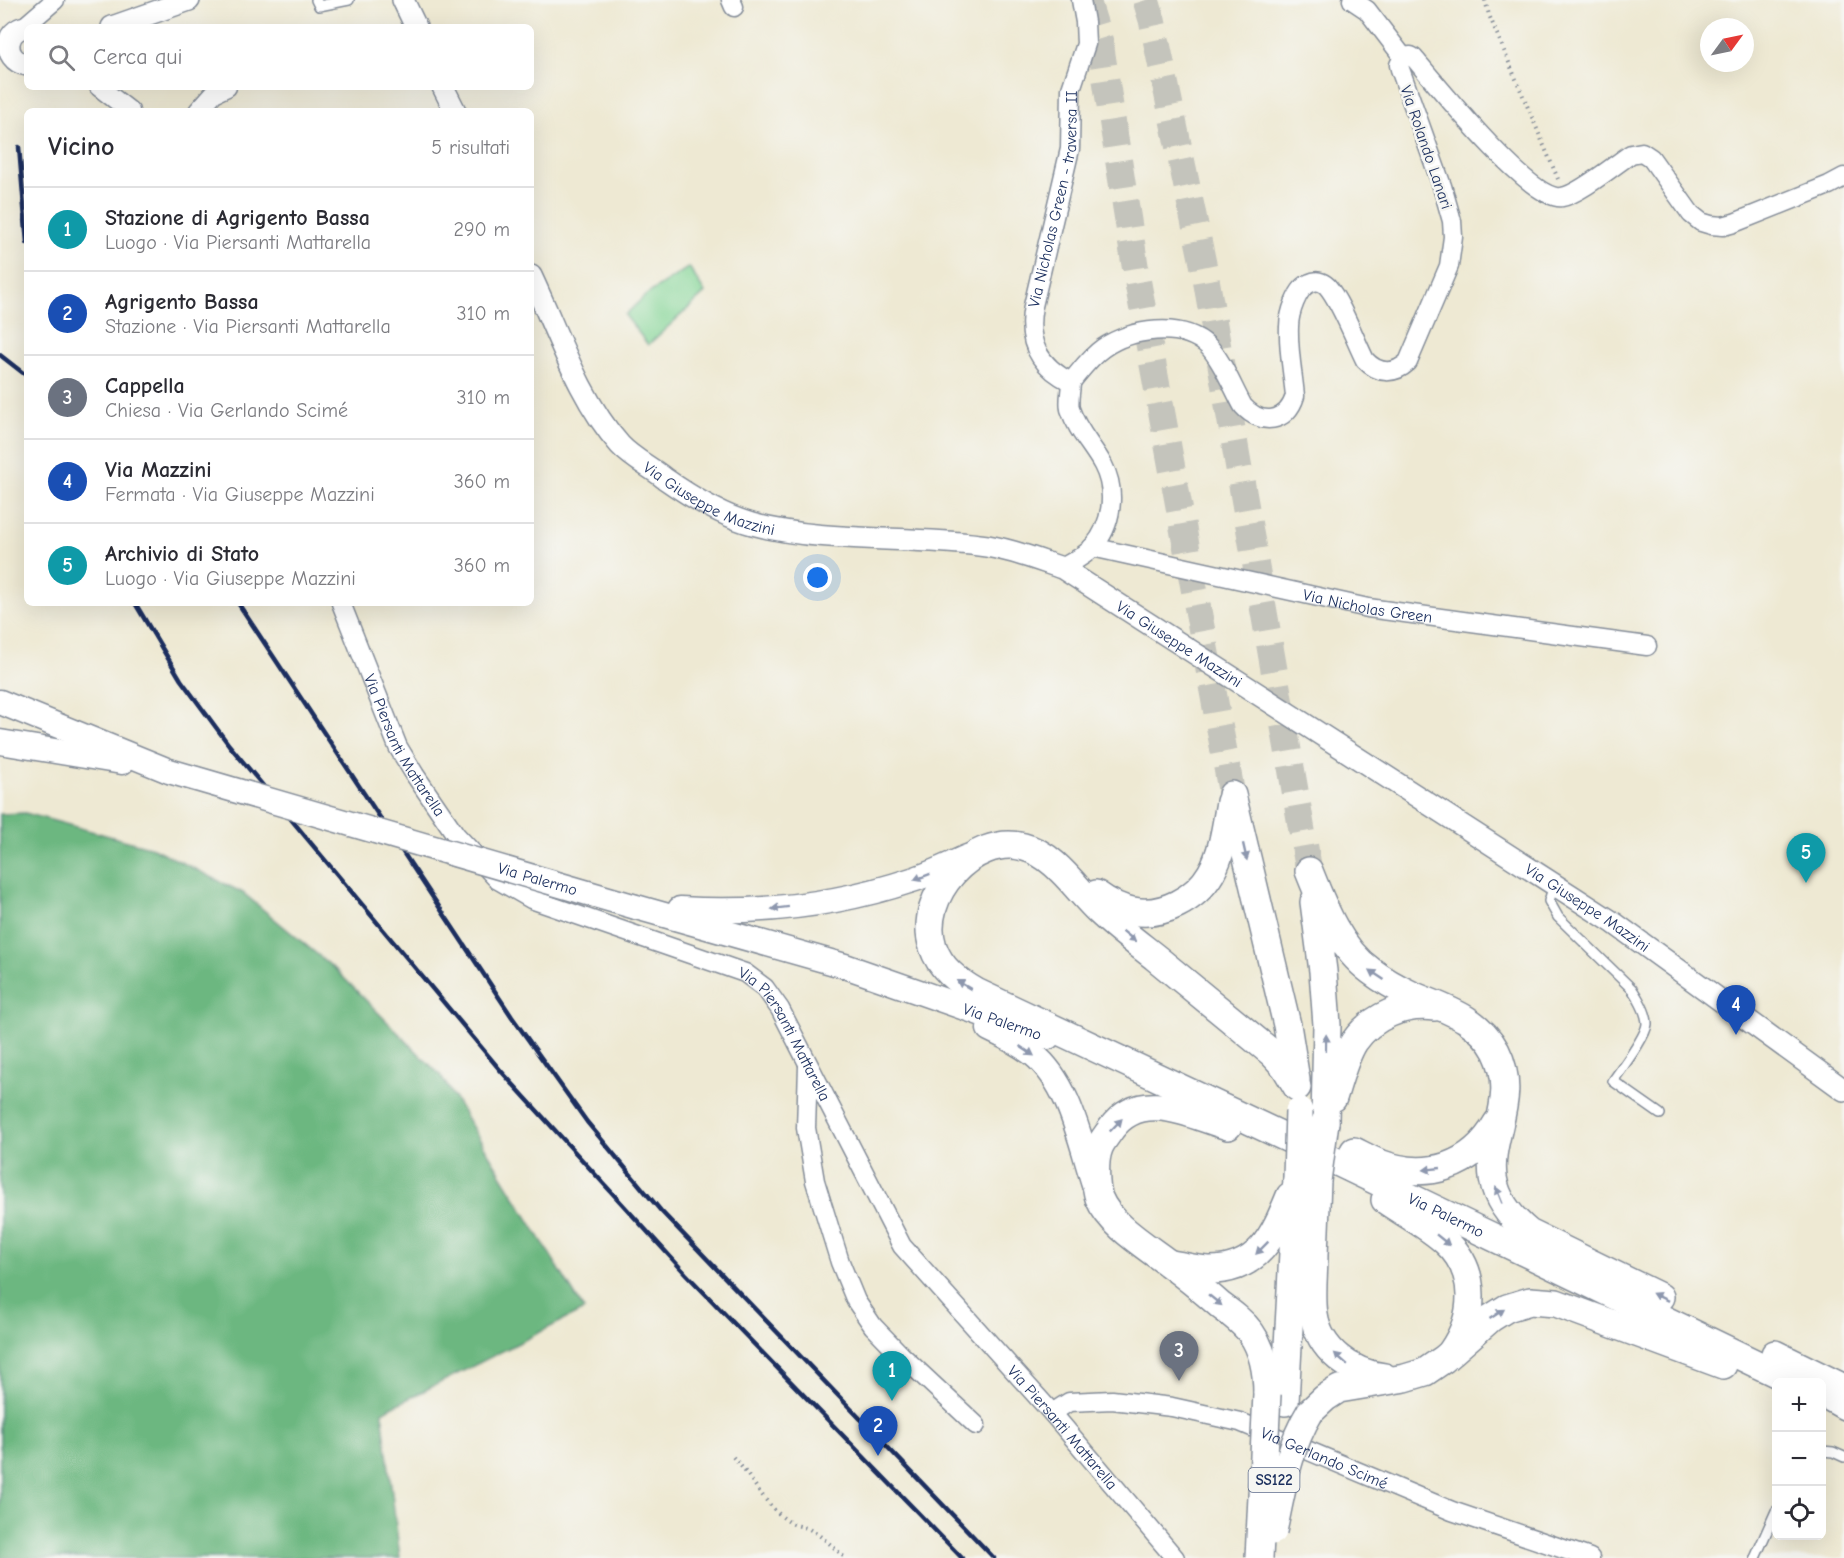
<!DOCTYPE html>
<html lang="it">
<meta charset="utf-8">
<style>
body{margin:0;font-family:"Comic Neue",sans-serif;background:#f7f7f7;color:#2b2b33}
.controls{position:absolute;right:18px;bottom:18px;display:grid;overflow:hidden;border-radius:9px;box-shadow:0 6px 24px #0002}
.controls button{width:54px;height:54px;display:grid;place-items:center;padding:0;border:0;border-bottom:2px solid #e1e1e2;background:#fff;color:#2b2b33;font:30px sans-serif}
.compass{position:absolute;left:1700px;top:18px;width:54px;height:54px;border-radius:50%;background:#fff;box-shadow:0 6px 24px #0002;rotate:57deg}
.you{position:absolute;left:818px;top:578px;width:21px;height:21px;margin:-15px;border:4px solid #fff;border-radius:50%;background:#1a73e8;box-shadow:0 0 0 9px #1a73e833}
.badge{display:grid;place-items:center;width:39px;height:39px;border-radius:50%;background:#0b8043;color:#fff;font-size:20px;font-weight:700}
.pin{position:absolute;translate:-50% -50px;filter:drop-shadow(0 2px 3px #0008)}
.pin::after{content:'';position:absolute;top:32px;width:21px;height:18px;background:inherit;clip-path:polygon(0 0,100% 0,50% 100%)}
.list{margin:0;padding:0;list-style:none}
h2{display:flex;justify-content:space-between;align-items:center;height:78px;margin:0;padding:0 24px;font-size:26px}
h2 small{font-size:20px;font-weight:400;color:#7c7c81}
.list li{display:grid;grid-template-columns:39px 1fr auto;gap:18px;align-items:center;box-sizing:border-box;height:84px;padding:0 24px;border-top:2px solid #e1e1e2}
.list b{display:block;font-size:22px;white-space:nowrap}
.list p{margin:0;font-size:20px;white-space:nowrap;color:#7c7c81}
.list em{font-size:20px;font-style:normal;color:#7c7c81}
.icon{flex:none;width:33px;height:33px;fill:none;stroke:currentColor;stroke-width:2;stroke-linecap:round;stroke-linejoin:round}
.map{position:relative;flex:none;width:1844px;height:1558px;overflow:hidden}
.search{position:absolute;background:#fff;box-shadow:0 6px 24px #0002;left:24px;top:24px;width:510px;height:66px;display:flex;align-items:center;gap:15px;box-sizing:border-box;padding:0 21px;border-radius:9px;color:#7c7c81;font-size:22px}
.panel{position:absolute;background:#fff;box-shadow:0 6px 24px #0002;left:24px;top:108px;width:510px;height:498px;border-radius:9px}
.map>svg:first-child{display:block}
.green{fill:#85d697;stroke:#50827a;stroke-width:1.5}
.forest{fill:#6cb780;stroke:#44736f;stroke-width:1.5}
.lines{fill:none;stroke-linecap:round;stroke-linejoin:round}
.primary-tunnel{stroke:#c4c4bc;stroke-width:27;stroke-dasharray:27 14;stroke-linecap:butt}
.service-casing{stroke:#848c98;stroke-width:12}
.minor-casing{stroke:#848c98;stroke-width:21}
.tertiary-casing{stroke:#848c98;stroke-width:24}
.secondary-casing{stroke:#848c98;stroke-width:27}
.primary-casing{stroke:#848c98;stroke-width:30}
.path{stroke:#848c98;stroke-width:4;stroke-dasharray:1.5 4.5;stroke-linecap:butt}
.service{stroke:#fff;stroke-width:9}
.minor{stroke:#fff;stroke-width:18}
.tertiary{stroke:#fff;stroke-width:21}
.secondary{stroke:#fff;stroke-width:24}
.primary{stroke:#fff;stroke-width:27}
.rail{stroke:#1b2f5e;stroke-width:4.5}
.secondary-bridge-casing{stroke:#848c98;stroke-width:27;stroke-linecap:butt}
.primary-bridge-casing{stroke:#848c98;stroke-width:30;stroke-linecap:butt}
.secondary-bridge{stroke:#fff;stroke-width:24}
.primary-bridge{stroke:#fff;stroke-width:27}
.oneway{fill:#8d97ae}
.labels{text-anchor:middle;stroke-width:5;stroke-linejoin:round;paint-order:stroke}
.shield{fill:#f6f6f2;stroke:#5d6b8a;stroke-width:1.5}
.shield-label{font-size:15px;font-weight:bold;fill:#1b2f5e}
.street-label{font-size:16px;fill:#1b2f5e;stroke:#f6f6f2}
</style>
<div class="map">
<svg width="1844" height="1558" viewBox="0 0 1844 1558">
<rect width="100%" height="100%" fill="#f6f6f2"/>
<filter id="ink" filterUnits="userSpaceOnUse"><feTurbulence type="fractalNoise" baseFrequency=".0167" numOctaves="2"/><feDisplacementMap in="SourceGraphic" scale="12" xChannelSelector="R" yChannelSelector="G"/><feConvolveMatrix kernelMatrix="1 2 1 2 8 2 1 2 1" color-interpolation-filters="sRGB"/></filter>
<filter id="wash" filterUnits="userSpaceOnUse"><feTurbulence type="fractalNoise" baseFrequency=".008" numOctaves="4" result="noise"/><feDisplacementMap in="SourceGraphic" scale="24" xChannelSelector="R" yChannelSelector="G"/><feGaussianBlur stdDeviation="1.35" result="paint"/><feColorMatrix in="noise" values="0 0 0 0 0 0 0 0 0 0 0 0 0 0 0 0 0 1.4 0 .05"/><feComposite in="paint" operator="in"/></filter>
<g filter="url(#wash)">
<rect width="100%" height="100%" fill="#eee9d3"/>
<!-- green -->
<polygon class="green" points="689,267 705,293 648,345 625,315 646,295"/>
<!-- forest -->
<polygon class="forest" points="25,813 153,848 243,893 336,970 441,1076 584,1310 382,1412 400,1558 0,1558 0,814"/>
</g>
<g filter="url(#ink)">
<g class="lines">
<!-- primary-tunnel -->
<g class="primary-tunnel">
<polyline points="1087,0 1100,42 1137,278 1232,795"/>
<polyline points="1146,0 1152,20 1205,273 1309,871"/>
</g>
<!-- service casing -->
<g class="service-casing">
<g id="service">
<polyline points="316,0 319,6 349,0"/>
<path d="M1554,885L1549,901L1558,917L1632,989C1638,998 1647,1012 1647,1024C1646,1037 1621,1069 1613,1081L1660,1114"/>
<polyline points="1822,1451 1833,1452 1844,1457"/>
<polyline points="1755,1558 1776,1511"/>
</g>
</g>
<!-- minor casing -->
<g class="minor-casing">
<g id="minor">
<polyline points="731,0 734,7"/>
<polyline points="1352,0 1367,10 1403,57"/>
<polyline points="25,26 55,0"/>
<polyline points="99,87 130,111"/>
<polyline points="198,111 214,93 227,87"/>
<path d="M1071,382C1081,370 1090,357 1103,348C1130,329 1182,321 1208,346C1222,360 1233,388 1243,406C1261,426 1287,423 1295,396C1293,374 1288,350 1289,327C1289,314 1297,288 1310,283C1316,280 1322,281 1327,286C1341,302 1355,340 1365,360C1378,374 1394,375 1408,362L1449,266L1453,237L1452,221L1442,186L1400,69L1399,65L1403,57L1411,56L1414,58C1436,84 1531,202 1562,197C1578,195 1616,164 1631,154L1642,152L1651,158L1691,214L1701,222L1711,225L1723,226L1734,223L1829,185L1844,177"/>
<path id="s1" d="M1071,382C1039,366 1026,342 1033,306L1070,149L1071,89L1086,44L1085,22L1081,0"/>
<path id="s2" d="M1092,547L1368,608L1647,646"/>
<path d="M1062,568C1072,562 1085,556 1093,547C1112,525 1117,492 1103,465C1093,446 1077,431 1070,409C1068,401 1071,390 1071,382"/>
<path id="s3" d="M341,603L398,747L415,775L456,835L498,880L531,899L745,973L765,988L780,1009L902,1246L1052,1413L1175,1558"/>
<polyline points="808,1066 806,1128 815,1181 840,1262 856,1301 873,1326 901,1355 976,1425"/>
<path id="s4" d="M1052,1413L1069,1402L1112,1400L1172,1407L1240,1422L1452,1511L1590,1558"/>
</g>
</g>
<!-- tertiary casing -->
<g class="tertiary-casing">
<g id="tertiary">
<polyline points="403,0 416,27"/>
<polyline points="112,27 189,0"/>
<path d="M27,65C0,60 4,24 33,27"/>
<polyline points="443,87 455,111"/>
<path id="s5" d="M531,276C557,331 579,399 620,445C632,458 650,467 664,478C691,497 720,515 752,524C822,543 906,536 979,545C1007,548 1035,559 1062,568L1614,923L1844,1090"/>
<polyline points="1823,1397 1844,1409"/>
</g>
</g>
<!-- secondary casing -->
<g class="secondary-casing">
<g id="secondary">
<polyline points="0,702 169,771"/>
<polyline points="0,742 122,762"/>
<path id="s6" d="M636,907L845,966L1048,1037"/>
<path d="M680,909C759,914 837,905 912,880C931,874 949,865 967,857"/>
<path d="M989,1029C1004,1036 1020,1044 1033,1054C1070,1084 1080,1141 1094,1184"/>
</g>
</g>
<!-- primary casing -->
<g class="primary-casing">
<g id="primary">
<polyline points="1232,795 1287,1025 1296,1080"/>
<path d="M1309,871C1323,906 1339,948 1371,971C1383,980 1397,988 1410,994C1442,1008 1478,1017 1496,1051C1530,1118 1449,1167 1529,1233L1660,1297"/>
<path d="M1096,894C1107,902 1119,909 1133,911C1162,917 1196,899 1211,873C1223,852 1226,825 1230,802"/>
<polyline points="1314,902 1323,971 1327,1025 1325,1122"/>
<path id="s7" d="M1297,1087L1285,1067L1273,1054C1234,1022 1195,990 1156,958C1137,943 1117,928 1100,912C1077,891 1056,855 1024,847C973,833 916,897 933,947C940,968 957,981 976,992L1308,1148L1794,1382"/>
<path d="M1333,1098C1339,1080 1344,1058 1354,1042C1372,1016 1404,1003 1435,1007"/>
<path d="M1228,1126C1190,1115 1141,1087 1111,1129C1107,1135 1101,1142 1099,1148C1094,1160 1095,1187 1099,1198C1110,1225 1146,1246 1168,1263C1186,1276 1204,1291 1221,1306C1232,1314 1243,1322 1251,1333C1263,1350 1267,1374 1267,1394"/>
<path d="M1354,1151C1362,1155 1371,1160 1379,1163C1427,1181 1472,1167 1497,1123"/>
<path d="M1317,1181C1316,1206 1315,1230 1314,1255C1314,1274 1311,1295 1314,1315C1319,1350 1351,1373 1384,1377"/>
<path d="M1385,1200C1405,1214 1429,1226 1446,1242C1479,1272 1475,1318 1452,1351"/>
<path d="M1172,1264C1184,1266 1197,1270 1210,1270C1259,1270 1274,1235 1290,1196"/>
<polyline points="1775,1354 1844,1388"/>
<polyline points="1285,1402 1297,1178"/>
<polyline points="1310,1412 1325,1398 1339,1389 1405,1378 1425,1372 1444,1359 1491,1318 1507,1308 1530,1301 1556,1303 1723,1365"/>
</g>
</g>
<!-- path -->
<g class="path">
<polyline points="1485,0 1489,15 1558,179"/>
<path d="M733,1457C753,1478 765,1507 791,1523C796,1526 803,1526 809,1529C823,1537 834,1547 845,1558"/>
</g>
<!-- service -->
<use href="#service" class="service"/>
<!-- minor -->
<use href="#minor" class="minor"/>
<!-- tertiary -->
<use href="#tertiary" class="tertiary"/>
<!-- secondary -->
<use href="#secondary" class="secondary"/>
<!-- primary -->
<use href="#primary" class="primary"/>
<!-- rail -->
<g class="rail">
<polyline points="19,147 27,243"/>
<polyline points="0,355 27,376"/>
<polyline points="135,603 181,680 229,745 501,1071 686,1274 962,1558"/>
<polyline points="238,603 512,1017 587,1122 661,1211 994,1558"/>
</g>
<!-- secondary-bridge casing -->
<g class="secondary-bridge-casing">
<g id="secondary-bridge">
<path id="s8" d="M169,771L636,907"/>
</g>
</g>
<!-- primary-bridge casing -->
<g class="primary-bridge-casing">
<g id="primary-bridge">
<polyline points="1297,1178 1299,1111"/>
<polyline points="1317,1181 1325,1122"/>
<path d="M1273,1531C1282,1490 1288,1448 1310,1412"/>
<polyline points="1259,1558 1267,1394"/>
</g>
</g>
<!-- secondary-bridge -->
<use href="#secondary-bridge" class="secondary-bridge"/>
<!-- primary-bridge -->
<use href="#primary-bridge" class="primary-bridge"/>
</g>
<!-- one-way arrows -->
<defs><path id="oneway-solid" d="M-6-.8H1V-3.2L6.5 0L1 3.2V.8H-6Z" transform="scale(1.5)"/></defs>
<g class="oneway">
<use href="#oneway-solid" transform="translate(1245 852) rotate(77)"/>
<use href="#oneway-solid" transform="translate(922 877) rotate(159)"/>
<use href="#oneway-solid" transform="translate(780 908) rotate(173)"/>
<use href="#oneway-solid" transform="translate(1129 936) rotate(39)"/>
<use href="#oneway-solid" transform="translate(1377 975) rotate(-146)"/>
<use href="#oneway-solid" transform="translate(964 985) rotate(-149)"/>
<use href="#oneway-solid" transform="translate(1326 1043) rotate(-89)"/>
<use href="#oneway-solid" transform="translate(1027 1051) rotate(34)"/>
<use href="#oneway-solid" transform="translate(1116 1125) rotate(-46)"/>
<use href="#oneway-solid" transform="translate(1432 1169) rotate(174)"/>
<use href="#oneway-solid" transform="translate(1499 1195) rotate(-112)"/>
<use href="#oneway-solid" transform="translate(1443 1240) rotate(39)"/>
<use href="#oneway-solid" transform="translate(1262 1248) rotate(135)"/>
<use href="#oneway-solid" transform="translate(1660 1297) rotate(-154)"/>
<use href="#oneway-solid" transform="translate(1215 1300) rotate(39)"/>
<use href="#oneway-solid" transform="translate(1497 1314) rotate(-33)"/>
<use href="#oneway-solid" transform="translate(1341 1359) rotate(-139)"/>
</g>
</g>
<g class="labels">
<!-- shield labels -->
<rect class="shield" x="1248.5" y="1468" width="51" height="24" rx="4.5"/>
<g class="shield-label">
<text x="1274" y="1485">SS122</text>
</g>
<!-- street labels -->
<g class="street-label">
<text transform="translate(1427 147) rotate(71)" y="6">Via Rolando Lanari</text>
<text dy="6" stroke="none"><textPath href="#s1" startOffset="202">Via Nicholas Green - traversa II</textPath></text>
<text dy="6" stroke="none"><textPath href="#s5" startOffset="297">Via Giuseppe Mazzini</textPath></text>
<text dy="6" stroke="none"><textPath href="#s2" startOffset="282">Via Nicholas Green</textPath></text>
<text dy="6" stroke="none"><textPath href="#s5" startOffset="801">Via Giuseppe Mazzini</textPath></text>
<text dy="6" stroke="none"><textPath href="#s3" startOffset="156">Via Piersanti Mattarella</textPath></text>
<text dy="6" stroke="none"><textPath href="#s8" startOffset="384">Via Palermo</textPath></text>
<text dy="6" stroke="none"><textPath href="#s5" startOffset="1287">Via Giuseppe Mazzini</textPath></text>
<text dy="6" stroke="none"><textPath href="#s6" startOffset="384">Via Palermo</textPath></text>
<text dy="6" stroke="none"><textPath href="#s3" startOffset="660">Via Piersanti Mattarella</textPath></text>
<text dy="6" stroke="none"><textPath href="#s7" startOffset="1110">Via Palermo</textPath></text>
<text dy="6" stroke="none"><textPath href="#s3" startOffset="1146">Via Piersanti Mattarella</textPath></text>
<text dy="6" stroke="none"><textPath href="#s4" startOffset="285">Via Gerlando Scimé</textPath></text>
</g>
</g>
</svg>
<div class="controls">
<button>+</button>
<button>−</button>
<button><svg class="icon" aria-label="locate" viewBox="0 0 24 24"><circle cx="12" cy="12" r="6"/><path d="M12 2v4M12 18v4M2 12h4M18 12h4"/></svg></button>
</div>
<svg class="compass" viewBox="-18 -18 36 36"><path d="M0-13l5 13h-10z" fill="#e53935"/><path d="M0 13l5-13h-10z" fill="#7c7c81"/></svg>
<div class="you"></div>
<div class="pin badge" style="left:892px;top:1401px;background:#0f9aa8">1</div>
<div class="pin badge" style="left:878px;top:1456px;background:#1a4fb4">2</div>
<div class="pin badge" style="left:1179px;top:1381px;background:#6b7280">3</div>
<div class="pin badge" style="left:1736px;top:1035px;background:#1a4fb4">4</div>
<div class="pin badge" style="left:1806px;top:883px;background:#0f9aa8">5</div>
<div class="search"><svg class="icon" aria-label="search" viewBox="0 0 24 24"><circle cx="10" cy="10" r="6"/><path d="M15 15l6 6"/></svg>Cerca qui</div>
<section class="panel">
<h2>Vicino<small>5 risultati</small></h2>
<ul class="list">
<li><span class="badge" style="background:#0f9aa8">1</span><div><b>Stazione di Agrigento Bassa</b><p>Luogo · Via Piersanti Mattarella</p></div><em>290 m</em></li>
<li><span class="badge" style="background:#1a4fb4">2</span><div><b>Agrigento Bassa</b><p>Stazione · Via Piersanti Mattarella</p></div><em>310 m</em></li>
<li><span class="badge" style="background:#6b7280">3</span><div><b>Cappella</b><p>Chiesa · Via Gerlando Scimé</p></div><em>310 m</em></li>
<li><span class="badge" style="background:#1a4fb4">4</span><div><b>Via Mazzini</b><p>Fermata · Via Giuseppe Mazzini</p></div><em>360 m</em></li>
<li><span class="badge" style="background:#0f9aa8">5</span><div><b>Archivio di Stato</b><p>Luogo · Via Giuseppe Mazzini</p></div><em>360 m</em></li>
</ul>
</section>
</div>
